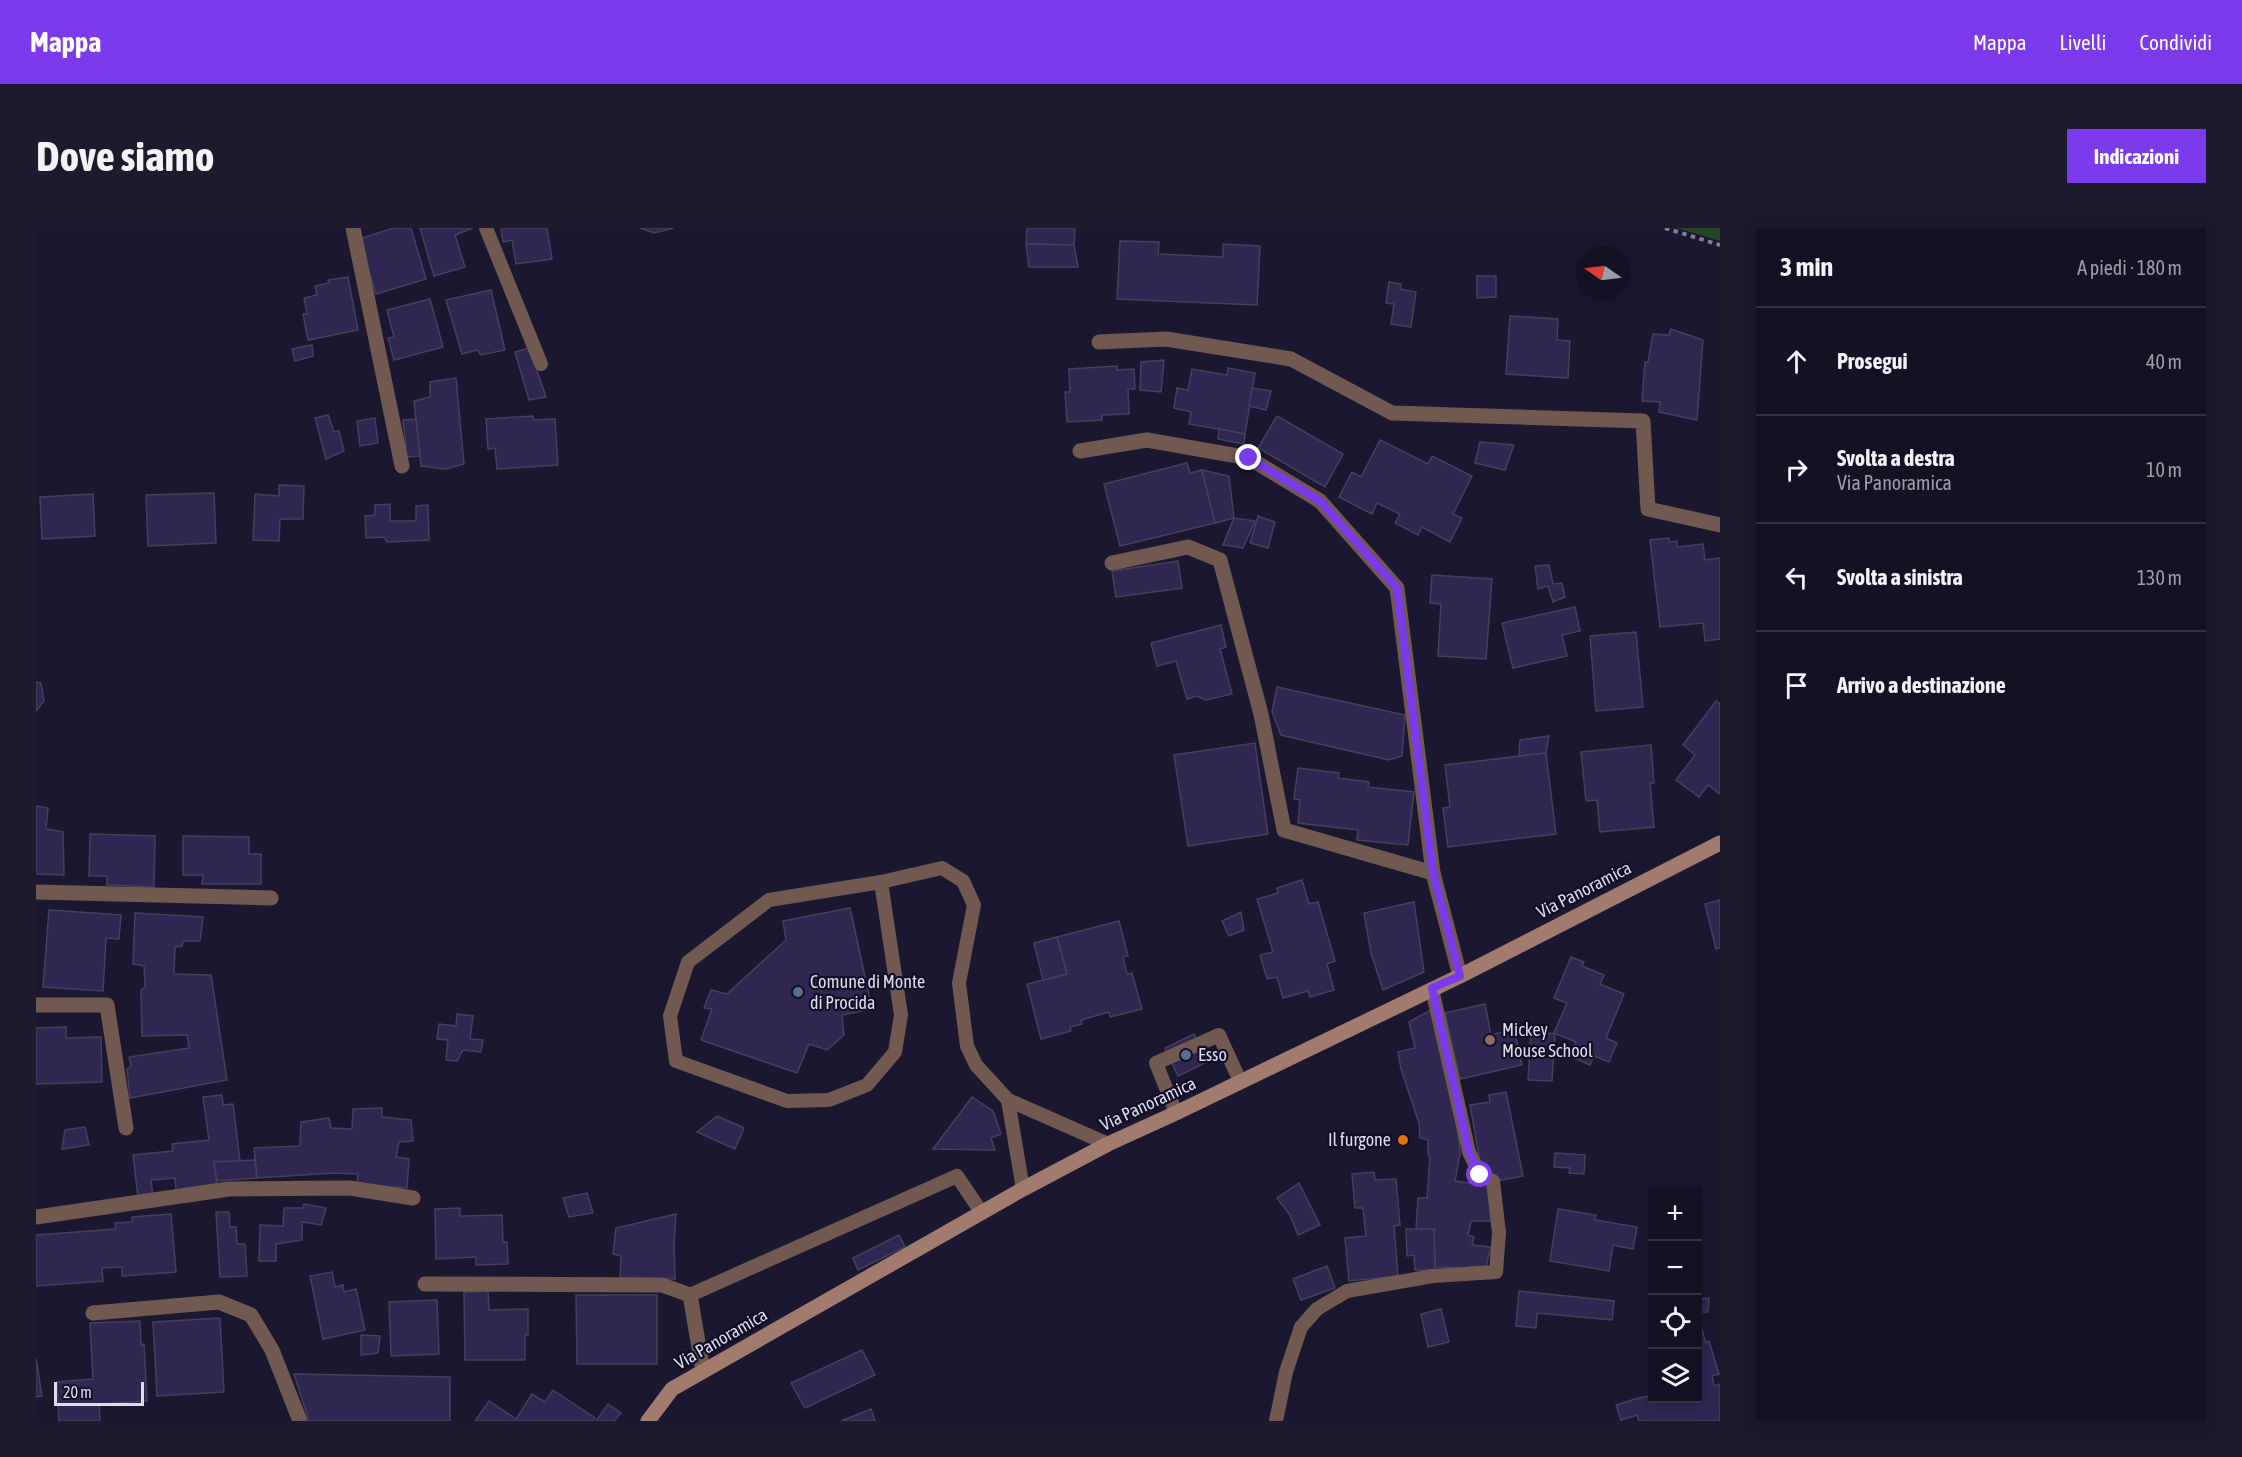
<!DOCTYPE html>
<html lang="it">
<meta charset="utf-8">
<style>
body{margin:0;font-family:"Asap Condensed",sans-serif;background:#1e1a2d;color:#f1f3f6}
.controls{position:absolute;right:18px;bottom:18px;display:grid;overflow:hidden;border-radius:0px;box-shadow:0 3px 15px #0003}
.controls button{width:54px;height:54px;display:grid;place-items:center;padding:0;border:0;border-bottom:2px solid #343142;background:#151125;color:#f1f3f6;font:30px sans-serif}
.compass{position:absolute;left:1540px;top:18px;width:54px;height:54px;border-radius:50%;background:#151125;box-shadow:0 3px 15px #0003;rotate:284deg}
.scale{position:absolute;left:18px;bottom:15px;width:90px;box-sizing:border-box;padding-left:6px;border:3px solid #dedcee;border-top:0;font-size:16px;line-height:21px;white-space:nowrap;color:#dedcee;-webkit-text-stroke:4px #130e27;paint-order:stroke}
.stop{position:absolute;width:18px;height:18px;margin:-14px;border:4px solid #7c3aed;border-radius:50%;background:#fff}
.stop.end{background:#7c3aed;border-color:#fff;box-shadow:0 2px 6px #0008}
.list{margin:0;padding:0;list-style:none}
h2{display:flex;justify-content:space-between;align-items:center;height:78px;margin:0;padding:0 24px;font-size:26px}
h2 small{font-size:20px;font-weight:400;color:#9d9da7}
.list li{display:grid;grid-template-columns:39px 1fr auto;gap:18px;align-items:center;box-sizing:border-box;height:108px;padding:0 24px;border-top:2px solid #343142}
.list b{display:block;font-size:22px;white-space:nowrap}
.list p{margin:0;font-size:20px;white-space:nowrap;color:#9d9da7}
.list em{font-size:20px;font-style:normal;color:#9d9da7}
.icon{flex:none;width:33px;height:33px;fill:none;stroke:currentColor;stroke-width:2;stroke-linecap:round;stroke-linejoin:round}
.map{position:relative;flex:none;width:1684px;height:1193px;overflow:hidden;border-radius:0px}
header{display:flex;align-items:center;gap:36px;box-sizing:border-box;height:84px;padding:0 30px;background:#7c3aed;color:#fff}
header strong{font-size:28px}
nav{display:flex;gap:33px;margin-inline-start:auto;font-size:21px}
.intro{display:flex;align-items:center;justify-content:space-between;box-sizing:border-box;height:144px;padding:0 36px}
h1{margin:0;font-size:42px}
.button{padding:15px 27px;border-radius:0px;background:#7c3aed;color:#fff;font-size:21px;font-weight:700}
main{display:flex;gap:36px;padding:0 36px}
aside{flex:1;background:#151125;border-radius:0px;box-shadow:0 3px 15px #0003}
.map>svg:first-child{display:block}
.green{fill:#224523}
.building{fill:#2f2652;stroke:#433f5c;stroke-width:1.5}
.lines{fill:none;stroke-linecap:round;stroke-linejoin:round}
.path{stroke:#817e94;stroke-width:4;stroke-dasharray:4.5 4.5;stroke-linecap:butt}
.lane{stroke:#715951;stroke-width:14}
.street{stroke:#715951;stroke-width:15}
.secondary{stroke:#a27b6e;stroke-width:15}
.route{stroke:#7c3aed;stroke-width:8}
.service-dot{fill:#5c6f8a;stroke:#130e27;stroke-width:2}
.education-dot{fill:#8d6e63;stroke:#130e27;stroke-width:2}
.food-dot{fill:#e8710a;stroke:#130e27;stroke-width:2}
.labels{text-anchor:middle;stroke-width:4.5;stroke-linejoin:round;paint-order:stroke}
.street-label{font-size:18px;fill:#dedcee;stroke:#130e27}
.poi-label{font-size:18px;fill:#dedcee;stroke:#130e27;text-anchor:start}
</style>
<header>
<strong>Mappa</strong>
<nav><a>Mappa</a><a>Livelli</a><a>Condividi</a></nav>
</header>
<div class="intro"><h1>Dove siamo</h1><a class="button">Indicazioni</a></div>
<main>
<div class="map">
<svg width="1684" height="1193" viewBox="0 0 1684 1193">
<rect width="100%" height="100%" fill="#1c1731"/>
<!-- green -->
<polygon class="green" points="1641,0 1684,0 1684,13"/>
<!-- building -->
<g class="building">
<polygon points="358,0 375,0 390,51 340,66 323,11"/>
<polygon points="384,0 437,0 419,7 429,39 398,48"/>
<polygon points="465,0 511,0 516,31 480,36 476,12 467,14"/>
<polygon points="604,0 638,0 618,5"/>
<polygon points="991,0 1039,0 1038,17 990,16"/>
<polygon points="1084,13 1123,14 1122,26 1187,29 1187,16 1224,18 1221,77 1081,71"/>
<polygon points="990,16 1038,17 1042,39 993,39"/>
<polygon points="1441,48 1460,48 1460,69 1441,70"/>
<polygon points="312,49 322,102 272,112 267,86 271,86 268,70 281,67 279,58 293,55 292,52"/>
<polygon points="1353,54 1365,56 1364,61 1380,64 1375,99 1355,96 1358,76 1350,75"/>
<polygon points="455,62 469,122 445,127 441,122 426,126 410,72"/>
<polygon points="394,71 407,119 358,132 352,110 358,109 351,82"/>
<polygon points="1474,88 1522,91 1521,112 1534,113 1532,150 1470,146"/>
<polygon points="1635,101 1667,112 1661,192 1623,184 1624,174 1606,173 1609,134 1612,134 1617,106 1633,107"/>
<polygon points="276,117 277,128 259,133 256,121"/>
<polygon points="493,120 510,169 493,172 479,124"/>
<polygon points="1128,132 1125,164 1104,162 1105,134"/>
<polygon points="1081,138 1081,142 1098,141 1099,161 1092,161 1093,186 1066,187 1066,192 1031,194 1029,164 1034,164 1033,141"/>
<polygon points="1192,140 1219,145 1209,206 1153,196 1155,184 1138,180 1141,160 1152,162 1156,141 1191,147"/>
<polygon points="420,150 428,236 410,241 385,238 378,173 394,169 394,154"/>
<polygon points="1216,160 1235,163 1230,182 1213,178"/>
<polygon points="292,187 298,204 303,203 308,223 290,231 279,190"/>
<polygon points="497,188 497,192 519,191 522,237 461,241 459,220 452,221 450,191"/>
<polygon points="1241,188 1307,226 1289,259 1222,220"/>
<polygon points="339,190 342,215 324,218 321,193"/>
<polygon points="380,191 384,228 371,229 367,192"/>
<polygon points="1183,201 1209,206 1208,216 1182,211"/>
<polygon points="1344,212 1392,236 1396,228 1436,248 1417,286 1426,290 1414,314 1386,299 1382,307 1359,295 1364,286 1341,275 1336,286 1303,269 1316,244 1325,249"/>
<polygon points="1444,214 1478,217 1469,242 1439,235"/>
<polygon points="1151,235 1154,245 1166,242 1179,295 1084,318 1068,256"/>
<polygon points="1166,242 1193,248 1198,290 1179,295"/>
<polygon points="243,257 268,258 267,291 244,291 243,313 217,312 219,266 243,268"/>
<polygon points="178,265 180,315 112,318 110,267"/>
<polygon points="57,266 59,308 6,311 4,269"/>
<polygon points="354,276 354,293 380,293 380,278 392,277 393,312 351,314 348,309 330,310 329,288 339,287 339,277"/>
<polygon points="1222,288 1239,294 1232,320 1214,315"/>
<polygon points="1198,290 1219,293 1207,320 1187,317"/>
<polygon points="1633,310 1633,314 1641,313 1641,319 1667,316 1669,332 1684,330 1684,411 1669,413 1667,395 1624,399 1614,312"/>
<polygon points="1142,333 1146,360 1080,369 1076,343"/>
<polygon points="1513,337 1517,356 1526,355 1529,369 1517,374 1512,358 1502,361 1499,338"/>
<polygon points="1396,347 1456,351 1450,431 1402,428 1405,376 1394,375"/>
<polygon points="1539,379 1544,403 1526,407 1531,428 1477,440 1466,395"/>
<polygon points="1185,397 1190,419 1184,421 1196,466 1170,472 1161,468 1151,471 1140,433 1121,438 1115,415"/>
<polygon points="1600,404 1607,479 1560,483 1554,408"/>
<polygon points="0,454 5,455 8,473 0,483"/>
<polygon points="1241,459 1369,487 1366,528 1353,532 1245,507 1236,484"/>
<polygon points="1680,473 1684,476 1684,566 1672,557 1663,569 1640,552 1659,527 1647,517"/>
<polygon points="1513,508 1510,525 1483,528 1484,512"/>
<polygon points="1219,515 1232,606 1152,618 1138,527"/>
<polygon points="1615,517 1618,555 1614,555 1618,599 1564,604 1561,572 1550,573 1545,524"/>
<polygon points="1510,525 1520,606 1412,619 1407,580 1414,579 1409,537"/>
<polygon points="1262,540 1303,545 1302,550 1333,554 1332,559 1378,564 1372,617 1321,612 1322,602 1262,595 1264,572 1258,571"/>
<polygon points="0,578 12,580 10,601 27,604 28,647 0,646"/>
<polygon points="54,606 119,608 118,659 71,657 71,648 53,648"/>
<polygon points="147,608 213,609 213,626 225,626 225,656 166,656 167,647 147,647"/>
<polygon points="1266,652 1273,676 1282,674 1299,733 1291,736 1298,762 1274,769 1272,763 1247,770 1241,749 1231,751 1224,727 1237,724 1221,671 1242,665 1241,660"/>
<polygon points="1684,672 1684,720 1680,721 1669,676"/>
<polygon points="1378,674 1388,744 1347,762 1335,725 1328,685"/>
<polygon points="814,680 836,781 806,787 808,807 791,822 773,816 761,845 665,812 676,781 668,780 675,762 691,766 750,712 747,693"/>
<polygon points="13,682 85,687 83,711 70,710 67,763 7,759"/>
<polygon points="1205,684 1208,702 1193,708 1186,693"/>
<polygon points="99,685 167,689 164,713 147,713 146,718 139,719 138,746 175,747 191,852 94,870 91,841 95,838 93,829 153,820 151,807 106,808 105,762 109,759 108,738 97,736"/>
<polygon points="1083,693 1092,728 1087,729 1091,746 1096,745 1106,781 1074,789 1073,784 1045,792 1046,796 1034,799 1035,803 1005,811 991,756 1031,746 1021,709"/>
<polygon points="1021,709 1031,746 1007,752 998,715"/>
<polygon points="1535,729 1548,734 1546,738 1568,747 1564,756 1588,766 1570,810 1581,815 1573,834 1558,828 1554,837 1534,828 1540,814 1518,805 1531,775 1518,770"/>
<polygon points="1449,776 1455,807 1478,801 1486,837 1424,851 1409,785"/>
<polygon points="1395,782 1422,902 1424,926 1419,953 1456,958 1459,993 1435,993 1432,1007 1438,1009 1436,1017 1455,1019 1450,1038 1433,1039 1433,1040 1399,1039 1398,1001 1380,1001 1382,970 1391,970 1394,929 1392,927 1392,912 1384,910 1383,895 1365,841 1362,824 1379,820 1373,794"/>
<polygon points="421,786 437,788 434,811 447,812 445,824 427,822 421,833 410,832 412,812 401,811 403,796 420,798"/>
<polygon points="30,799 30,810 65,809 66,854 0,856 0,800"/>
<polygon points="1495,803 1519,806 1516,853 1492,852"/>
<polygon points="1158,806 1171,834 1142,848 1129,820"/>
<polygon points="1470,864 1487,948 1461,953 1445,939 1434,877 1454,874 1453,867"/>
<polygon points="186,867 187,877 197,876 204,933 178,934 181,958 140,962 139,950 115,952 117,968 102,969 97,927 137,923 136,916 173,912 167,869"/>
<polygon points="936,869 957,883 965,906 955,910 959,922 897,921"/>
<polygon points="346,880 346,889 375,892 377,913 363,914 360,929 373,931 371,960 321,956 322,946 297,945 221,950 218,920 264,918 265,894 293,890 295,900 316,901 317,881"/>
<polygon points="681,888 708,900 699,921 661,904"/>
<polygon points="49,899 53,917 26,921 29,902"/>
<polygon points="1519,925 1549,927 1548,946 1533,945 1534,940 1518,939"/>
<polygon points="219,932 221,950 181,953 178,934"/>
<polygon points="1338,944 1339,952 1360,951 1364,997 1358,998 1362,1048 1313,1053 1309,1010 1330,1008 1327,980 1319,980 1316,946"/>
<polygon points="1263,955 1284,997 1262,1007 1254,987 1241,970"/>
<polygon points="551,965 557,985 533,989 527,970"/>
<polygon points="268,976 290,980 285,997 266,994 266,1012 240,1016 240,1033 223,1033 224,997 247,998 248,980 267,980"/>
<polygon points="424,980 424,988 466,987 467,1014 471,1014 472,1036 440,1037 440,1029 400,1031 399,981"/>
<polygon points="1522,981 1560,987 1559,992 1601,999 1597,1021 1577,1017 1573,1043 1514,1033"/>
<polygon points="180,984 193,984 194,999 200,999 201,1016 209,1016 211,1048 184,1049"/>
<polygon points="135,986 140,1044 86,1048 86,1039 66,1040 67,1053 0,1058 0,1007 80,1001 79,995 96,994 96,989"/>
<polygon points="640,986 638,1016 639,1051 584,1051 585,1028 577,1026 580,1000"/>
<polygon points="1370,1001 1398,1001 1399,1042 1379,1042 1378,1027 1371,1028"/>
<polygon points="863,1007 869,1019 822,1042 817,1030"/>
<polygon points="1291,1038 1299,1060 1265,1072 1257,1051"/>
<polygon points="296,1044 299,1059 307,1057 308,1064 320,1061 329,1102 287,1111 274,1048"/>
<polygon points="452,1063 453,1082 492,1081 492,1107 489,1107 489,1132 429,1132 428,1064"/>
<polygon points="1483,1063 1578,1073 1576,1092 1501,1085 1500,1100 1480,1098"/>
<polygon points="540,1067 621,1067 621,1136 541,1136"/>
<polygon points="1673,1070 1672,1084 1662,1084 1662,1071"/>
<polygon points="401,1072 403,1126 355,1128 353,1074"/>
<polygon points="1405,1081 1413,1114 1392,1119 1385,1086"/>
<polygon points="184,1090 188,1164 121,1168 117,1094"/>
<polygon points="104,1093 105,1117 108,1116 111,1173 63,1176 64,1193 23,1193 21,1154 57,1151 54,1095"/>
<polygon points="1665,1098 1670,1115 1673,1113 1683,1146 1676,1148 1678,1158 1684,1156 1684,1193 1603,1193 1601,1187 1585,1192 1580,1177 1599,1171 1616,1167 1616,1170 1662,1170 1662,1099"/>
<polygon points="325,1107 344,1108 342,1125 325,1127"/>
<polygon points="826,1122 839,1147 769,1180 755,1155"/>
<polygon points="0,1130 6,1168 0,1169"/>
<polygon points="258,1146 414,1149 414,1193 273,1193"/>
<polygon points="517,1162 559,1190 557,1193 439,1193 453,1173 480,1191 496,1166 509,1174"/>
<polygon points="572,1176 585,1185 578,1193 560,1193"/>
<polygon points="835,1181 839,1193 805,1193"/>
</g>
<g class="lines">
<!-- path -->
<polyline class="path" points="1629,0 1684,17"/>
<!-- lane -->
<g class="lane">
<polyline points="450,0 505,136"/>
<polyline points="845,654 865,787 859,824 831,857 793,872 751,873 640,833 634,788 652,734 733,672 845,654 906,640 927,653 938,677 923,755 931,818 940,837 972,872 1072,916"/>
<polyline points="972,872 987,961"/>
<polyline points="1140,885 1120,835 1183,807 1204,853"/>
<polyline points="654,1067 921,948 946,985"/>
<polyline points="1240,1193 1250,1144 1265,1099 1281,1081 1311,1063 1397,1048 1460,1044 1463,1005 1457,953 1444,947 1433,924 1396,761"/>
</g>
<!-- street -->
<g class="street">
<polyline points="317,0 366,238"/>
<polyline points="1063,114 1130,111 1255,131 1356,185 1607,193 1612,281 1684,297"/>
<polyline points="1044,223 1111,212 1213,230 1284,273 1361,360 1397,645 1424,748"/>
<polyline points="1076,335 1152,319 1184,332 1225,486 1248,602 1397,645"/>
<polyline points="0,664 235,670"/>
<polyline points="0,777 71,777 90,900"/>
<polyline points="0,989 193,961 314,960 377,970"/>
<polyline points="389,1056 626,1057 654,1067 667,1143"/>
<polyline points="57,1085 183,1074 215,1087 236,1122 264,1193"/>
</g>
<!-- secondary -->
<polyline class="secondary" points="612,1193 636,1161 987,961 1072,916 1140,885 1424,748 1684,615"/>
</g>
<g class="lines">
<!-- route -->
<polyline class="route" points="1213,230 1284,273 1361,360 1397,645 1424,748 1396,760 1433,924 1444,947"/>
</g>
<!-- markers -->
<g class="service-dot">
<circle cx="762" cy="764" r="6"/>
<circle cx="1150" cy="827" r="6"/>
</g>
<circle class="education-dot" cx="1454" cy="812" r="6"/>
<circle class="food-dot" cx="1367" cy="912" r="6"/>
<g class="labels">
<!-- street labels -->
<g class="street-label">
<text transform="translate(1548 662) rotate(-27)" y="6">Via Panoramica</text>
<text transform="translate(1112 876) rotate(-25)" y="6">Via Panoramica</text>
<text transform="translate(685 1111) rotate(-30)" y="6">Via Panoramica</text>
</g>
<!-- poi labels -->
<g class="poi-label">
<text x="774" y="760">Comune di Monte<tspan x="774" dy="21">di Procida</tspan></text>
<text x="1466" y="808">Mickey<tspan x="1466" dy="21">Mouse School</tspan></text>
<text x="1162" y="833">Esso</text>
<text x="1355" y="918" text-anchor="end">Il furgone</text>
</g>
</g>
</svg>
<div class="controls">
<button>+</button>
<button>−</button>
<button><svg class="icon" aria-label="locate" viewBox="0 0 24 24"><circle cx="12" cy="12" r="6"/><path d="M12 2v4M12 18v4M2 12h4M18 12h4"/></svg></button>
<button><svg class="icon" aria-label="layers" viewBox="0 0 24 24"><path d="M12 4l9 5-9 5-9-5zM3 14l9 5 9-5"/></svg></button>
</div>
<svg class="compass" viewBox="-18 -18 36 36"><path d="M0-13l5 13h-10z" fill="#e53935"/><path d="M0 13l5-13h-10z" fill="#9d9da7"/></svg>
<div class="scale">20 m</div>
<div class="stop" style="left:1444px;top:947px"></div>
<div class="stop end" style="left:1213px;top:230px"></div>
</div>
<aside>
<h2>3 min<small>A piedi · 180 m</small></h2>
<ul class="list">
<li><svg class="icon" aria-label="ahead" viewBox="0 0 24 24"><path d="M12 20V5M6 11l6-6 6 6"/></svg><div><b>Prosegui</b></div><em>40 m</em></li>
<li><svg class="icon" aria-label="right" viewBox="0 0 24 24"><path d="M7 20v-9h11M14 6l5 5-5 5"/></svg><div><b>Svolta a destra</b><p>Via Panoramica</p></div><em>10 m</em></li>
<li><svg class="icon" aria-label="left" viewBox="0 0 24 24"><path d="M17 20v-9H6M10 6l-5 5 5 5"/></svg><div><b>Svolta a sinistra</b></div><em>130 m</em></li>
<li><svg class="icon" aria-label="arrive" viewBox="0 0 24 24"><path d="M6 21V4h12l-3 4 3 4H6"/></svg><div><b>Arrivo a destinazione</b></div></li>
</ul>
</aside>
</main>
